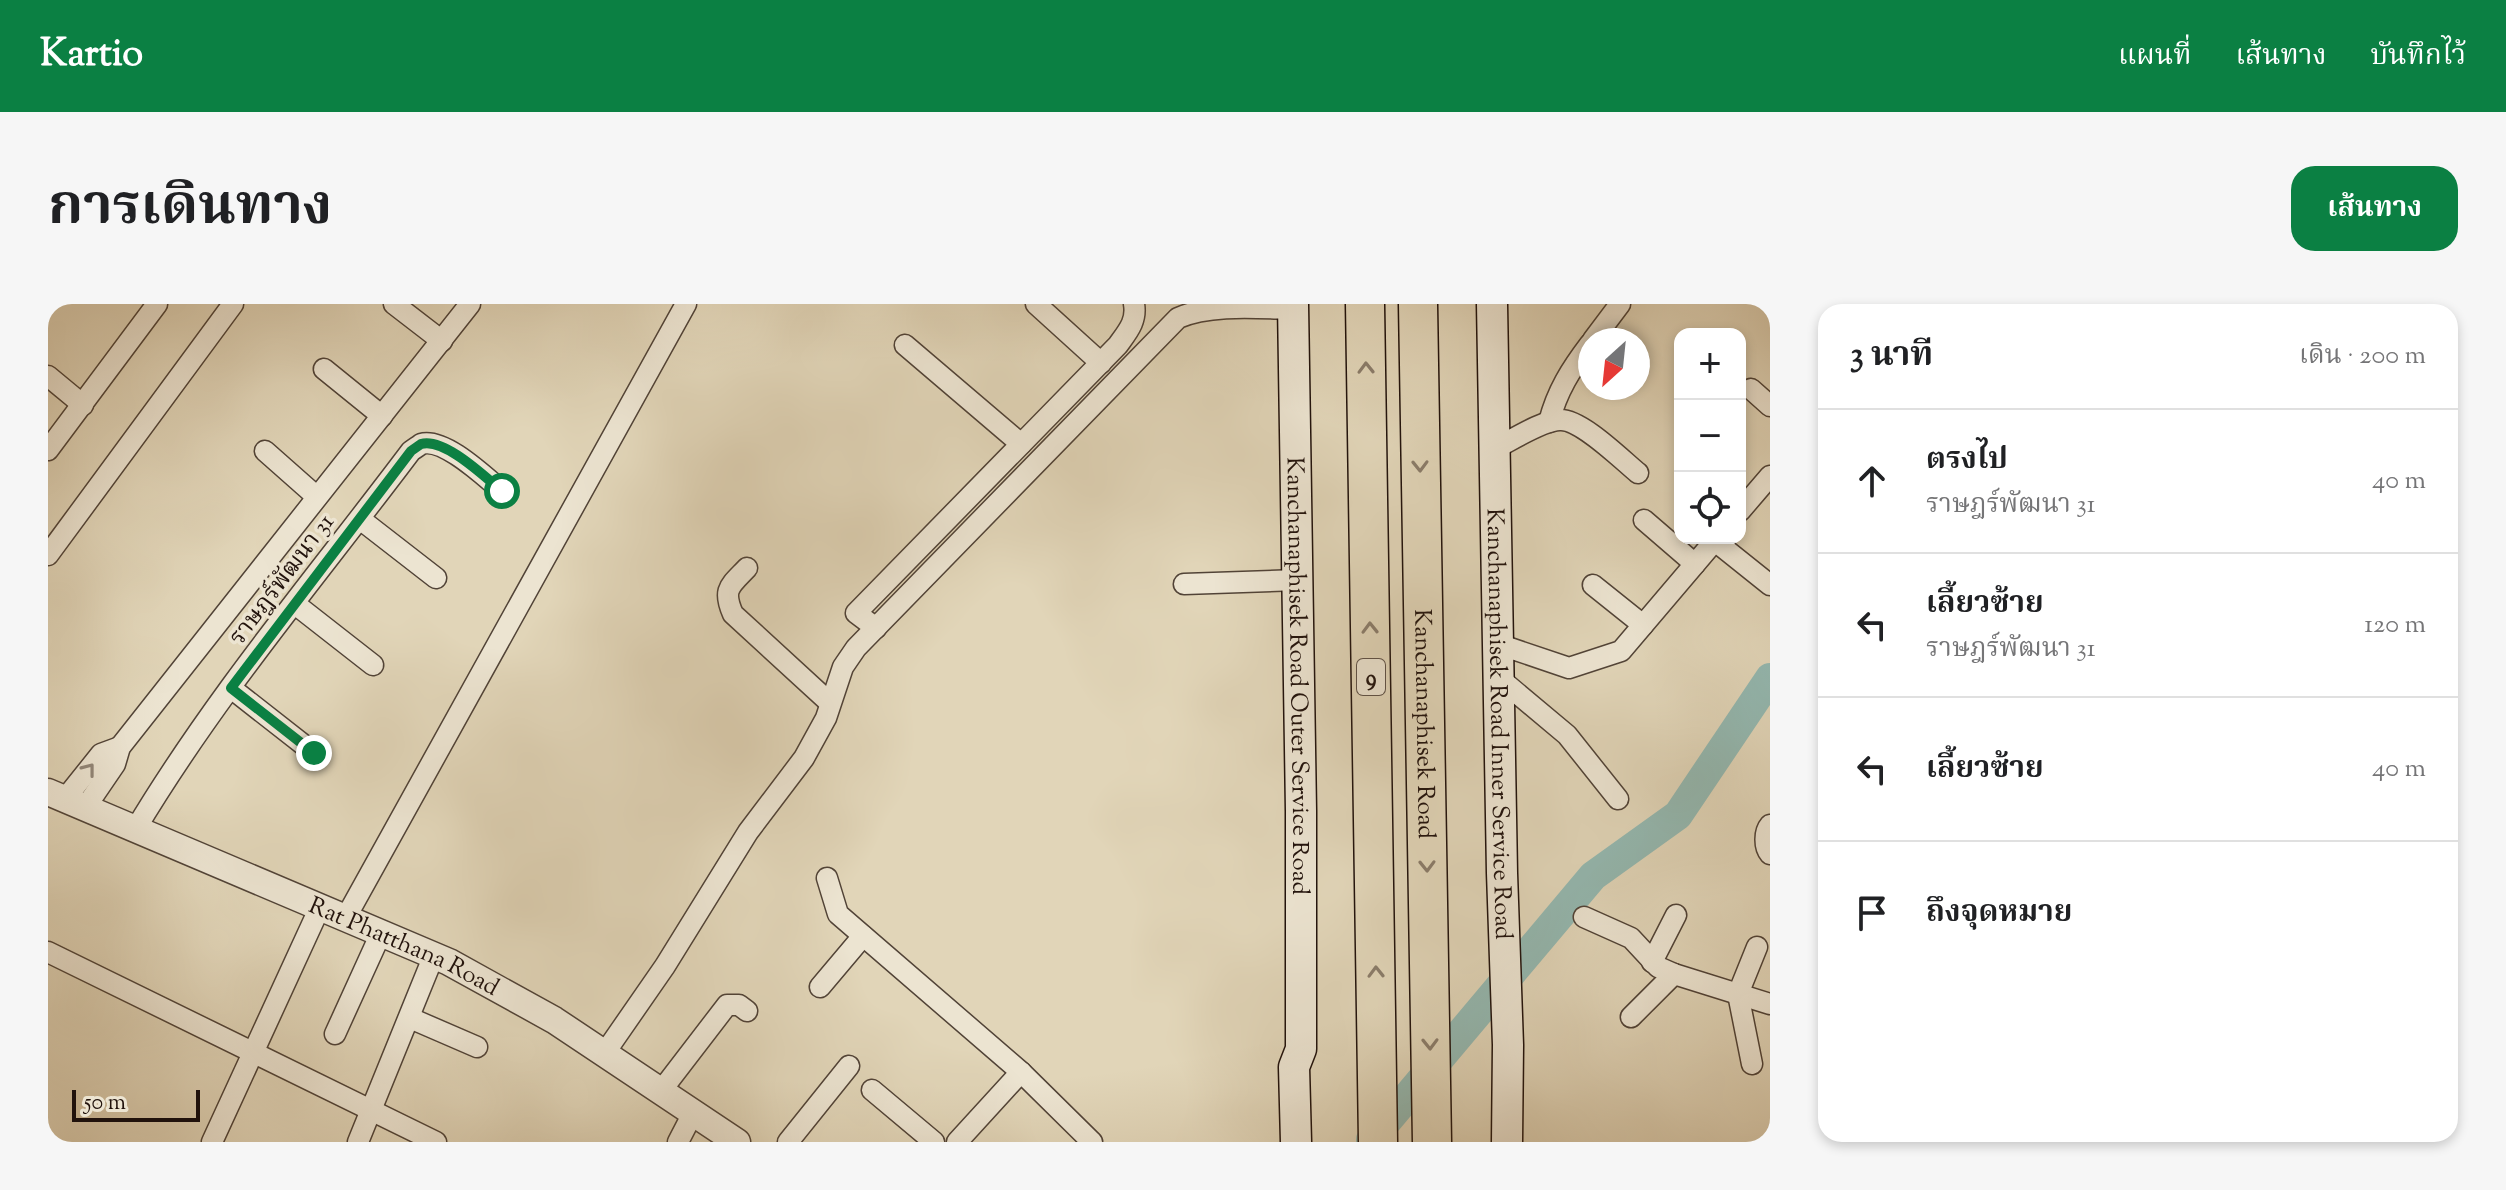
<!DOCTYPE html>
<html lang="th">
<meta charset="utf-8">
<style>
body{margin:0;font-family:"Sorts Mill Goudy","Noto Serif Thai",serif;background:#f6f6f6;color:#202124}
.controls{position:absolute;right:24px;top:24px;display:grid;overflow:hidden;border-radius:16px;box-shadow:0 4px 12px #0003}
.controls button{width:72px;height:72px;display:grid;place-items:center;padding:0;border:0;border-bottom:2px solid #e0e0e0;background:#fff;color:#202124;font:40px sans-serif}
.compass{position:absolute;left:1530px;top:24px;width:72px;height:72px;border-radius:50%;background:#fff;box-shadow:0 4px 12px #0003;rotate:207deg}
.scale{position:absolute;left:24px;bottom:20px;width:128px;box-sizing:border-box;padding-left:8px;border:4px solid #21120c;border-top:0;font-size:22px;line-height:28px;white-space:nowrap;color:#21120c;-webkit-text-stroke:6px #ece4d1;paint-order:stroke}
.stop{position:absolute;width:24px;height:24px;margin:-18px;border:6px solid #0b8043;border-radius:50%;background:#fff}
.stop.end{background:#0b8043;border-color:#fff;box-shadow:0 2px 8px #0008}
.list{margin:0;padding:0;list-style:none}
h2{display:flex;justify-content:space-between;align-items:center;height:104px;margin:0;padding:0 32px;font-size:34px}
h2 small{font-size:26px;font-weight:400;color:#757577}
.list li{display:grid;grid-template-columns:52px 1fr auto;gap:24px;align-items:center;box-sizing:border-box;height:144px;padding:0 32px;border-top:2px solid #e0e0e0}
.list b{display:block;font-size:30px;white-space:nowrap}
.list p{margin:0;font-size:26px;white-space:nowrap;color:#757577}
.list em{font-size:26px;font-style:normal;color:#757577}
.icon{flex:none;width:44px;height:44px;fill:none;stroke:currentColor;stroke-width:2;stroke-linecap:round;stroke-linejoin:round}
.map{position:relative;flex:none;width:1722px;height:838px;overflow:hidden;border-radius:24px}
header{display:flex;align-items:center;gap:48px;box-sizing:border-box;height:112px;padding:0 40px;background:#0b8043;color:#fff}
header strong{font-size:38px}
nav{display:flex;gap:44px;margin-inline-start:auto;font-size:28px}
.intro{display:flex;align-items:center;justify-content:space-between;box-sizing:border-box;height:192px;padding:0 48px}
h1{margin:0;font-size:56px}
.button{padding:20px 36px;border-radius:24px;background:#0b8043;color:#fff;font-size:28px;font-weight:700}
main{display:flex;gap:48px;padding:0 48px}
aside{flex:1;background:#fff;border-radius:24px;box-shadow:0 4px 12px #0003}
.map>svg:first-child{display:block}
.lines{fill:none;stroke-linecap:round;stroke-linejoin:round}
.river{stroke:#94b8b0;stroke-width:30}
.minor-casing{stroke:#514337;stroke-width:23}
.tertiary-casing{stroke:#514337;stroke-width:29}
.secondary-casing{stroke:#21120c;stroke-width:33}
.motorway-casing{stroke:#21120c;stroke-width:41}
.minor{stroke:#ece4d1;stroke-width:20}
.tertiary{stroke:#ece4d1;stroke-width:26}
.secondary{stroke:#ece4d1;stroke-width:30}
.motorway{stroke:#e1d5b8;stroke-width:38}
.oneway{stroke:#8b7d6b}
.oneway2{stroke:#918678}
.route{stroke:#0b8043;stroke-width:10}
.labels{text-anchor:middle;stroke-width:7;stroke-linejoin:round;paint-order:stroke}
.shield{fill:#ece4d1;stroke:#5e5147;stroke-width:2}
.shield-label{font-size:22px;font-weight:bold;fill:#21120c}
.street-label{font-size:24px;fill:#21120c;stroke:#ece4d1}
</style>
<header>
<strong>Kartio</strong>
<nav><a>แผนที่</a><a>เส้นทาง</a><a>บันทึกไว้</a></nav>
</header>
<div class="intro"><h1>การเดินทาง</h1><a class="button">เส้นทาง</a></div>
<main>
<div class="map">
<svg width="1722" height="838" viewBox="0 0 1722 838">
<rect width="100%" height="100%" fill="#e1d5b8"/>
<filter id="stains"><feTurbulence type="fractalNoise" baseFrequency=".0025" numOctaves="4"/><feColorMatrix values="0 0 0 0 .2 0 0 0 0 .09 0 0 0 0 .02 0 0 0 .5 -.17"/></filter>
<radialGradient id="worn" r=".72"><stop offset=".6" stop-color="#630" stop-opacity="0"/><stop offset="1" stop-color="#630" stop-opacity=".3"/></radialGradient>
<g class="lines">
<!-- river -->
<polyline class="river" points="1323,836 1545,572 1630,511 1722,374"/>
<!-- minor casing -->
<g class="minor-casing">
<g id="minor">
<polyline points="346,0 394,37"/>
<polyline points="988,0 1053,59"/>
<polyline points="1545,36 1572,0"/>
<polyline points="857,41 973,140"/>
<polyline points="276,65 334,112"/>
<polyline points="0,72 35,101"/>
<polyline points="1703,85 1722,102"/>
<path d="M1501,118C1509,87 1523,65 1542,40"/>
<path d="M1448,144C1464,136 1495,116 1512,116C1533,115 1573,155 1590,169"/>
<polyline points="0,146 109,0"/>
<polyline points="217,147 269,193"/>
<polyline points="1692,207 1722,172"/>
<polyline points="312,215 388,274"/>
<polyline points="1596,216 1647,260"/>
<polyline points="1667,237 1722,281"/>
<polyline points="0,251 185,0"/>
<path d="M699,264C682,282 674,285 685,310L782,399"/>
<polyline points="1136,280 1249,276"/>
<polyline points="1545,281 1595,321"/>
<polyline points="247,300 325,361"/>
<path d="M828,324L808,309L1070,41C1080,27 1089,17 1086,0"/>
<polyline points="1450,340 1521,364 1573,347 1669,234"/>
<polyline points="1451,374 1519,431 1570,495"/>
<polyline points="183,384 266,449"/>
<polyline points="17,495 53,450 72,443"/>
<polyline points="37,504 67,460 72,443 422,0"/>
<path d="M1722,521C1716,528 1716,543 1722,550"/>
<path d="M87,526C167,392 269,272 363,147C363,147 372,141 373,140C396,133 437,173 454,187"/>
<polyline points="779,574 790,610 973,768 1044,838"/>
<polyline points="1536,613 1583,634 1610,663 1626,670 1722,700"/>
<polyline points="297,615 638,0"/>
<polyline points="0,648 388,838"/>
<polyline points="1604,658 1628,611"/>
<polyline points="772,683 815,632"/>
<polyline points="1583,713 1626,670"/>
<polyline points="362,714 429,743"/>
<polyline points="287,730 333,629"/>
<path d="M556,750L617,662L700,528L756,454L778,414L795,363L808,344L1130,14C1161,0 1209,4 1245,5"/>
<polyline points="1704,760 1690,690 1709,643"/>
<polyline points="824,786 886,838"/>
<polyline points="613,787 679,701 691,701 699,707"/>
<polyline points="164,838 272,603"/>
<polyline points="310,838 386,651"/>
<polyline points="630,838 645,809"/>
<polyline points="740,838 801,762"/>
<polyline points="909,838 973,768"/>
</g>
</g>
<!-- tertiary casing -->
<g class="tertiary-casing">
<g id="tertiary">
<path id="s1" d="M0,488L401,658L506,716L689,838"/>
</g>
</g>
<!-- secondary casing -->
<g class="secondary-casing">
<g id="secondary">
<path id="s2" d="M1245,0L1253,507V745L1246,763L1248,838"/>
<path id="s3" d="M1444,0L1454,569L1460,741L1459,838"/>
</g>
</g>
<!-- motorway casing -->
<g class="motorway-casing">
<g id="motorway">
<polyline points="1317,0 1330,838"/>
<path id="s4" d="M1370,0L1384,838"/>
</g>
</g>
<!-- minor -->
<use href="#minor" class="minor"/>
<!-- tertiary -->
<use href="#tertiary" class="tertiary"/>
<!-- secondary -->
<use href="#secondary" class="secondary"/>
<!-- motorway -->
<use href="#motorway" class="motorway"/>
</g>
<!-- one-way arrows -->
<defs><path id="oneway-chevron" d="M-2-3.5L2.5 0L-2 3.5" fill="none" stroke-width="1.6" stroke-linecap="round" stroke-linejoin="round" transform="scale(2)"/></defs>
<g class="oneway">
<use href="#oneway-chevron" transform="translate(1318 64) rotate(-91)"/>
<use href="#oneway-chevron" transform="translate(1372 162) rotate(89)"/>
<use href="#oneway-chevron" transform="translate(1322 324) rotate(-91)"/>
<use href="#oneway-chevron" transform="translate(1379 562) rotate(89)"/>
<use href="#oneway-chevron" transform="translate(1328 668) rotate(-91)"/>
<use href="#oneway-chevron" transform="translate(1382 740) rotate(89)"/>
</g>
<use class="oneway2" href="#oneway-chevron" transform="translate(41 465) rotate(-52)"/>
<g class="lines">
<!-- route -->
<path class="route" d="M266,449L183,384L363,147C363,147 373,140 373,140C396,133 437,173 454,187"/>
</g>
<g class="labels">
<!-- shield labels -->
<rect class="shield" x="1309" y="355" width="28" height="36" rx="6"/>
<g class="shield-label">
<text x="1323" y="381">9</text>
</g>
<!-- street labels -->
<g class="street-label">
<text transform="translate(233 275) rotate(-53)" y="8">ราษฎร์พัฒนา 31</text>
<text dy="8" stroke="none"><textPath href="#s2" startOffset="372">Kanchanaphisek Road Outer Service Road</textPath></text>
<text dy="8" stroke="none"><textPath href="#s4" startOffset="420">Kanchanaphisek Road</textPath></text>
<text dy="8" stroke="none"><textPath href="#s3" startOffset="420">Kanchanaphisek Road Inner Service Road</textPath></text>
<text dy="8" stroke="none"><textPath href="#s1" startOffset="388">Rat Phatthana Road</textPath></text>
</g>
</g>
<rect width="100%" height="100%" filter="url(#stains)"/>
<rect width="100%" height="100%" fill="url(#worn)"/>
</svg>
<div class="controls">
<button>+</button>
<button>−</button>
<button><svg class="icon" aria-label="locate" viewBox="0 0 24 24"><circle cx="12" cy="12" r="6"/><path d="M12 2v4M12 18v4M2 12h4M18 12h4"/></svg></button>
</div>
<svg class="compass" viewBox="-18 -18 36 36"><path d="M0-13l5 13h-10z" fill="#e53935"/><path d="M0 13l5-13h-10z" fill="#757577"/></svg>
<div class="scale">50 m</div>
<div class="stop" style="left:454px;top:187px"></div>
<div class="stop end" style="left:266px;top:449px"></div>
</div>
<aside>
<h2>3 นาที<small>เดิน · 200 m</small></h2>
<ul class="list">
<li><svg class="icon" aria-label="ahead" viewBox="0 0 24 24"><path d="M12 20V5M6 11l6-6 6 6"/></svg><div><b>ตรงไป</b><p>ราษฎร์พัฒนา 31</p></div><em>40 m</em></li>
<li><svg class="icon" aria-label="left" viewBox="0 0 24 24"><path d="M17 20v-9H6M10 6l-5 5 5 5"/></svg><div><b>เลี้ยวซ้าย</b><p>ราษฎร์พัฒนา 31</p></div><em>120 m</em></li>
<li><svg class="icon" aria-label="left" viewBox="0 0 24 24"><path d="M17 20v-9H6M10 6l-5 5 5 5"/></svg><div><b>เลี้ยวซ้าย</b></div><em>40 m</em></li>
<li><svg class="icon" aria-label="arrive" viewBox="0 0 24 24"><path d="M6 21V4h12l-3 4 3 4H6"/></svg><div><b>ถึงจุดหมาย</b></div></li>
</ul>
</aside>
</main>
